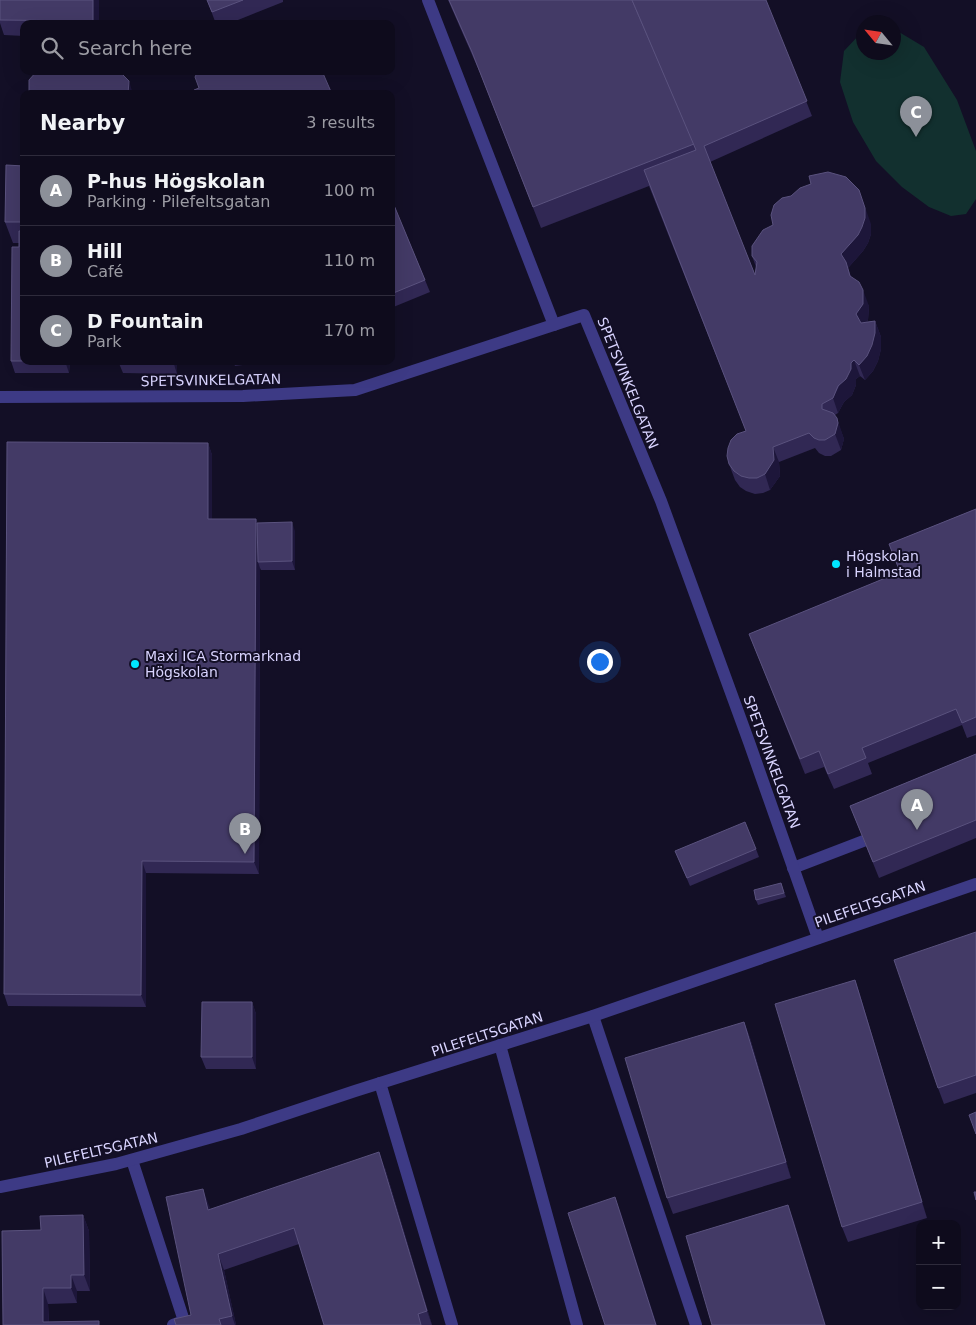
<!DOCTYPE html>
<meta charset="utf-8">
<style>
body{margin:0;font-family:"DejaVu Sans",sans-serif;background:#1c1929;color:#f1f3f6}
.controls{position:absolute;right:15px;bottom:15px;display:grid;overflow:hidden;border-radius:10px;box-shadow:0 5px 20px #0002}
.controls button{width:45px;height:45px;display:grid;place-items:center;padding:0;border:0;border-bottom:1px solid #2e2b3b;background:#0e0b1c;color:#f1f3f6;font:25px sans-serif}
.compass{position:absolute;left:856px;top:15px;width:45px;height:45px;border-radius:50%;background:#0e0b1c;box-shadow:0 5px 20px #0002;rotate:299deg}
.you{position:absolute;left:599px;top:661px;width:18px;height:18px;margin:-12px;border:4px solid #fff;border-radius:50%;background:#1a73e8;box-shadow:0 0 0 8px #1a73e833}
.badge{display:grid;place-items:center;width:32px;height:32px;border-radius:50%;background:#8c9099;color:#fff;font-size:16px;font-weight:700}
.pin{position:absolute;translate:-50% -41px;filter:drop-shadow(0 1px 2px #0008)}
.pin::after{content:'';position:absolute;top:26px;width:18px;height:15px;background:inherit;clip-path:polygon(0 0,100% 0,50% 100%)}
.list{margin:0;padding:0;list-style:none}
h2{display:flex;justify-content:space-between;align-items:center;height:65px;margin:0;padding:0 20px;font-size:21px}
h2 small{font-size:16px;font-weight:400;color:#9b9ba3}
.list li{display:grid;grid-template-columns:32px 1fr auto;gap:15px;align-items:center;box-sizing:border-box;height:70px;padding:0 20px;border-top:1px solid #2e2b3b}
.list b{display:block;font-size:19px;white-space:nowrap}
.list p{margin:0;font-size:16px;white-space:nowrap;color:#9b9ba3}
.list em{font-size:16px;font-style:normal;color:#9b9ba3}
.icon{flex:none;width:28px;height:28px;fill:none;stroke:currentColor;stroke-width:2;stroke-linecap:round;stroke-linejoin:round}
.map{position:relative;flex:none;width:976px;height:1325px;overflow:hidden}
.search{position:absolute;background:#0e0b1c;box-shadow:0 5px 20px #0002;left:20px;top:20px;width:375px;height:55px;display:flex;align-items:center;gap:12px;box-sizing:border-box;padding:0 18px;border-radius:10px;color:#9b9ba3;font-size:19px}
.panel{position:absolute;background:#0e0b1c;box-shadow:0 5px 20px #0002;left:20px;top:90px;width:375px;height:275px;border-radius:10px}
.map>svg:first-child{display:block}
.green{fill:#12302f}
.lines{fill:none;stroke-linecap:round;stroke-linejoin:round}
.service{stroke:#3d3a85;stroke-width:12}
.minor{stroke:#3d3a85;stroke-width:12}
.wall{fill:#312854}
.shaded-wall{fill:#1d163a}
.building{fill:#433a66;stroke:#5a527e}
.poi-dot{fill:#00e5ff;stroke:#130f26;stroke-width:2}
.labels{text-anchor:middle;stroke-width:4;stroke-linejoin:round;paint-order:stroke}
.street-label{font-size:14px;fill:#d9d4ff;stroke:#130f26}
.poi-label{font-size:14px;fill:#d9d4ff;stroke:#130f26;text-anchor:start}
</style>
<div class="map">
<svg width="976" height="1325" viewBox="0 0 976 1325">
<rect width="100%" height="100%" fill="#130f26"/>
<!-- green -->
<polygon class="green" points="894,29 924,47 957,100 976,151 976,199 966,214 951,216 929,207 902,187 876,161 853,122 840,82 844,51 861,33 863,32 864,52 894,52"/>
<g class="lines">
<!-- service -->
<g class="service">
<polyline points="428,0 554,325"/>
<polyline points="793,868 879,835"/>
<polyline points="500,1045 577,1325"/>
<polyline points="380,1083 452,1325"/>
<polyline points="132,1160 184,1321 173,1325"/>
</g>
<!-- minor -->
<g class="minor">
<polyline points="0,397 243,396 355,390 584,315 661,501 749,742 818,938"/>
<polyline points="593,1016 696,1325"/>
<polyline points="0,1187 116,1164 241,1129 355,1091 593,1016 976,884"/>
</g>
</g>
<!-- wall -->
<g class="wall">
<polygon points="0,0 99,0 99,24 24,24 24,36 4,35 0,23"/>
<polygon points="207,0 283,0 283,2 228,24 216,24"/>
<polygon points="448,0 766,0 812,116 710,162 755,275 756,267 752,256 871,224 871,234 868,243 863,251 848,268 851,277 869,306 868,320 867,322 875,321 881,337 881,349 878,361 873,371 865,380 860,376 856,379 856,385 852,395 844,402 838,413 835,415 844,439 841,450 831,456 825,456 819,453 815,448 779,462 780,476 770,490 763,493 755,494 746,491 740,487 735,480 729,464 746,431 649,186 541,228 480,73"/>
<polygon points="391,156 395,168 391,170"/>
<polygon points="24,166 24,361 70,361 69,373 15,373 11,361 19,243 13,243 5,222"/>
<polygon points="391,198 430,292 391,308"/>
<polygon points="118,361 177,361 177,374 123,373"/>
<polygon points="233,361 262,361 257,363 235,366"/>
<polygon points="208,443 212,455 212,519 256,519 257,523 295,531 295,570 261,570 260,568 259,874 146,873 146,1007 8,1006 4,994"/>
<polygon points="976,509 976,735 967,738 962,725 868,763 872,774 834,789 824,767 805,774 749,634 900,572 889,544"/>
<polygon points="976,754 976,838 879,878 850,806"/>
<polygon points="756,849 759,857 690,886 675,851"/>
<polygon points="781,883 786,897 758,905 756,900"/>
<polygon points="976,932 976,1093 944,1104 938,1088"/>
<polygon points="855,980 860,995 927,1218 848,1242 842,1227"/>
<polygon points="252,1002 256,1014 256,1069 206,1069 201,1057"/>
<polygon points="744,1022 750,1038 791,1178 673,1214 667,1198"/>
<polygon points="385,1168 432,1325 324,1325 299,1244 224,1270 236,1325 176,1325 191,1315 209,1205 210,1210"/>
<polygon points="83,1215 89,1231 90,1291 77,1291 77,1303 48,1304 49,1322 3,1325 41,1230"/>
</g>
<!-- shaded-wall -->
<g class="shaded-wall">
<polygon points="93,0 99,0 99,24 94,24 93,21"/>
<polygon points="129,81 133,94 128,94"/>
<polygon points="859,190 871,224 871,234 868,243 863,251 848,268 856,291 841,254"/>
<polygon points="863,290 869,306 868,320 862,329 856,314"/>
<polygon points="875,321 881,337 881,349 878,361 873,371 865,380 859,365"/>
<polygon points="854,360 860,376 856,379 856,385 852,395 844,402 838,413 833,398 851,363"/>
<polygon points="65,361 70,361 69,373"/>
<polygon points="173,361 177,361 177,374"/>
<polygon points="837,418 844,439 841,450 835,434"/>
<polygon points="208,443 212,455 212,531 208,519"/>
<polygon points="773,447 779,462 780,476 770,490 765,474"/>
<polygon points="256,519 260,531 258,562 260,568 259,874 254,862"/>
<polygon points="292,522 295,531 295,570 292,561"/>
<polygon points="142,861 146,873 146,1007 141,995"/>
<polygon points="855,980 860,995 927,1218 922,1202"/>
<polygon points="252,1002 256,1014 256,1069 252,1057"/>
<polygon points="744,1022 750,1038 791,1178 786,1162"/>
<polygon points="379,1152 385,1168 432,1325 427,1311"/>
<polygon points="203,1189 209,1205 214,1226 208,1210"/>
<polygon points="615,1197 621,1213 657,1325 656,1325"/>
<polygon points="788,1205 794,1221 826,1325 825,1325"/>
<polygon points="83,1215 89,1231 90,1291 84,1275"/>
<polygon points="218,1254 224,1270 236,1325 235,1325 232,1316"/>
<polygon points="71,1275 77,1291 77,1303 71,1288"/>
<polygon points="43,1288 48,1304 49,1325 43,1322"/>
</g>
<!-- building -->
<g class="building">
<polygon points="0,0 93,0 93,21 0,20"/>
<polygon points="207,0 243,0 212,12"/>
<polygon points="449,0 632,0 694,144 533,207 472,52"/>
<polygon points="632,0 766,0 807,101 704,146 755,275 757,262 752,256 752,246 763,230 773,225 771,215 774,205 782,198 791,196 800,188 811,184 809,176 828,172 846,177 859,190 865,208 865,218 862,227 858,235 841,254 846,262 850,276 859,282 863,290 863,304 856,314 861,323 875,321 875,333 872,345 867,356 859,365 854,360 851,363 851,369 846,379 838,386 833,398 822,404 822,409 833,413 837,418 838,423 835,434 825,440 819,440 814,438 809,433 773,447 774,460 765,474 757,478 749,478 741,476 734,471 729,464 727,456 728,448 731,440 737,434 746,431 644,170 696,150"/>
<polygon points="37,71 119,71 129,81 128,94 29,94 29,80"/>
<polygon points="198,71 322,71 332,94 192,94 194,90 199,88 195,77"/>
<polygon points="6,165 24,166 24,222 5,222"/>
<polygon points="391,198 425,280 391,294"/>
<polygon points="19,231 24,231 24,361 11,361 12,247 19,247"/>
<polygon points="7,442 208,443 208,519 256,519 254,862 142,861 141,995 4,994"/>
<polygon points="976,509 976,717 962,723 956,709 862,748 866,758 828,774 819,751 800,759 749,634 900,572 889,544"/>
<polygon points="292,522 292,561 258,562 257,523"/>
<polygon points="976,754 976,820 873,862 850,806"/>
<polygon points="745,822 756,849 687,878 675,851"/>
<polygon points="781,883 784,893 756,900 754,890"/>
<polygon points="976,932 976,1075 938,1088 894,960"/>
<polygon points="855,980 922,1202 842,1227 775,1004"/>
<polygon points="202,1002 252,1002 252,1057 201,1057"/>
<polygon points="744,1022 786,1162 667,1198 625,1058"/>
<polygon points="976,1112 976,1134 969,1115"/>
<polygon points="379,1152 427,1311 418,1314 421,1325 324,1325 294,1228 218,1254 232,1316 219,1319 221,1325 176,1325 174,1319 191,1315 166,1197 203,1189 208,1210"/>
<polygon points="974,1192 976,1192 976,1200"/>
<polygon points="615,1197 656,1325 605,1325 568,1213"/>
<polygon points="788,1205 825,1325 712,1325 686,1236"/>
<polygon points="83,1215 84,1275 71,1275 71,1288 43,1288 43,1322 99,1321 99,1325 3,1325 2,1231 41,1230 40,1216"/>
</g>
<!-- markers -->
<g class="poi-dot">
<circle cx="836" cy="564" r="5"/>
<circle cx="135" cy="664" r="5"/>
</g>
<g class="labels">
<!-- street labels -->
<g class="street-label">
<text transform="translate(211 380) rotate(-1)" y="5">SPETSVINKELGATAN</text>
<text transform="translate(628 383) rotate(68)" y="5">SPETSVINKELGATAN</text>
<text transform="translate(772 762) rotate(70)" y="5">SPETSVINKELGATAN</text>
<text transform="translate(870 904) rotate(-19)" y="5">PILEFELTSGATAN</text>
<text transform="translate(487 1034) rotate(-18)" y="5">PILEFELTSGATAN</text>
<text transform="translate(101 1150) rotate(-13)" y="5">PILEFELTSGATAN</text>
</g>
<!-- poi labels -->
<g class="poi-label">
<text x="846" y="561">Högskolan<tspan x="846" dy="16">i Halmstad</tspan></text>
<text x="145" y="661">Maxi ICA Stormarknad<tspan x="145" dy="16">Högskolan</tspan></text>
</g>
</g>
</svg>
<div class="controls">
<button>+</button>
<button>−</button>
</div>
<svg class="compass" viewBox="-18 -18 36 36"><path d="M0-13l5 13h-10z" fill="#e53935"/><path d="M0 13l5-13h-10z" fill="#9b9ba3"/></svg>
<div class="you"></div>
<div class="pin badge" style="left:917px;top:830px">A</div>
<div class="pin badge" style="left:245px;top:854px">B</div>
<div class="pin badge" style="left:916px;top:137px">C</div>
<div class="search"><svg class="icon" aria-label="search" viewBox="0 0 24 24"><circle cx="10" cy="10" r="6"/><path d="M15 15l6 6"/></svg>Search here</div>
<section class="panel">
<h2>Nearby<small>3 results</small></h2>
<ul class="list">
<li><span class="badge">A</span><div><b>P-hus Högskolan</b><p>Parking · Pilefeltsgatan</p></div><em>100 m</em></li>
<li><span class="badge">B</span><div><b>Hill</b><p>Café</p></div><em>110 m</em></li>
<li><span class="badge">C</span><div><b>D Fountain</b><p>Park</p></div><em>170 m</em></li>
</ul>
</section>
</div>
